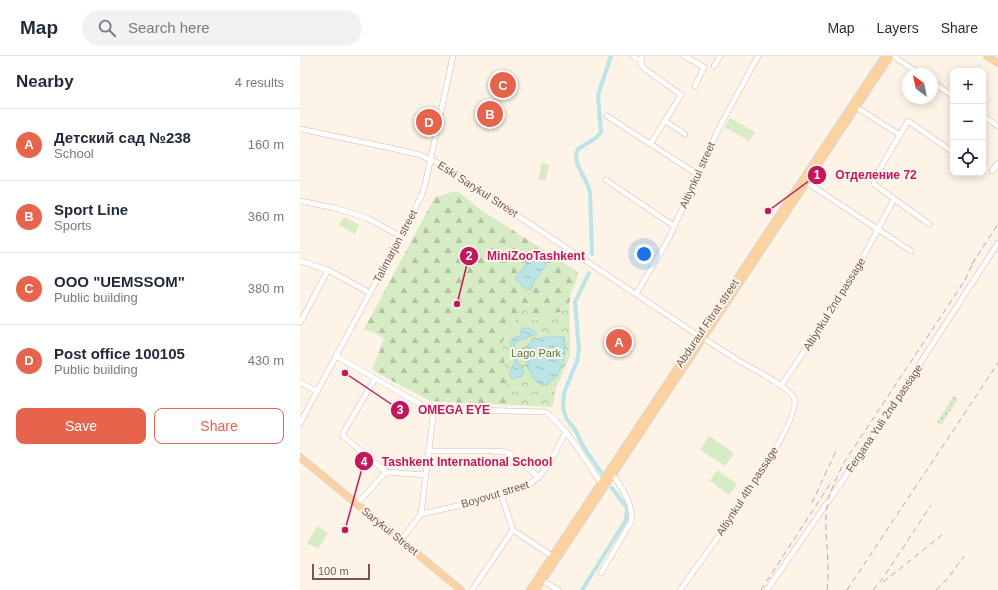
<!DOCTYPE html>
<meta charset="utf-8">
<style>
body{margin:0;font-family:Helvetica,sans-serif;background:#f2f2f3;color:#1f2937}
.controls{position:absolute;right:12px;top:12px;display:grid;overflow:hidden;border-radius:8px;box-shadow:0 2px 10px #0003}
.controls button{width:36px;height:36px;display:grid;place-items:center;padding:0;border:0;border-bottom:1px solid #e0e1e3;background:#fff;color:#1f2937;font:20px sans-serif}
.compass{position:absolute;left:602px;top:12px;width:36px;height:36px;border-radius:50%;background:#fff;box-shadow:0 2px 10px #0003;rotate:327deg}
.scale{position:absolute;left:12px;bottom:10px;width:58px;box-sizing:border-box;padding-left:4px;border:2px solid #77574b;border-top:0;font-size:11px;line-height:14px;white-space:nowrap;color:#77574b;-webkit-text-stroke:3px #fff7ee;paint-order:stroke}
.you{position:absolute;left:344px;top:198px;width:14px;height:14px;margin:-10px;border:3px solid #fff;border-radius:50%;background:#1a73e8;box-shadow:0 0 0 6px #1a73e833}
.badge{display:grid;place-items:center;width:26px;height:26px;border-radius:50%;background:#e6634c;color:#fff;font-size:13px;font-weight:700}
.pin{position:absolute;translate:-50% -50%;border:2px solid #fff;box-shadow:0 1px 4px #0006}
.list{margin:0;padding:0;list-style:none}
h2{display:flex;justify-content:space-between;align-items:center;height:52px;margin:0;padding:0 16px;font-size:17px}
h2 small{font-size:13px;font-weight:400;color:#747a83}
.list li{display:grid;grid-template-columns:26px 1fr auto;gap:12px;align-items:center;box-sizing:border-box;height:72px;padding:0 16px;border-top:1px solid #e0e1e3}
.list b{display:block;font-size:15px;white-space:nowrap}
.list p{margin:0;font-size:13px;white-space:nowrap;color:#747a83}
.list em{font-size:13px;font-style:normal;color:#747a83}
.actions{display:flex;gap:8px;padding:12px 16px}
.actions a{flex:1;padding:9px 0;border:1px solid #e6634c;border-radius:8px;text-align:center;font-size:14px;color:#e6634c}
.actions .main{background:#e6634c;color:#fff}
.icon{flex:none;width:22px;height:22px;fill:none;stroke:currentColor;stroke-width:2;stroke-linecap:round;stroke-linejoin:round}
.map{position:relative;flex:none;width:698px;height:534px;overflow:hidden}
header{display:flex;align-items:center;gap:24px;box-sizing:border-box;height:56px;padding:0 20px;background:#fff;border-bottom:1px solid #e0e1e3}
header strong{font-size:19px}
nav{display:flex;gap:22px;margin-inline-start:auto;font-size:14px}
.search{width:280px;height:36px;background:#f2f2f3;display:flex;align-items:center;gap:10px;box-sizing:border-box;padding:0 14px;border-radius:22px;color:#747a83;font-size:15px}
main{display:flex}
aside{flex:1;background:#fff}
.map>svg:first-child{display:block}
.grass{fill:url(#grass-dots)}
.forest{fill:url(#forest-firs)}
.park{fill:url(#park-crowns)}
.pitch{fill:#d7ebc5}
.water{fill:url(#water-ripples);stroke:#a1d4d9}
.lines{fill:none;stroke-linecap:round;stroke-linejoin:round}
.canal{stroke:#bbe4e7;stroke-width:4}
.minor-casing{stroke:#d1bcaf;stroke-width:6}
.major-casing{stroke:#dcd3d0;stroke-width:8}
.minor{stroke:#fff;stroke-width:5}
.major{stroke:#fbd2a0;stroke-width:6}
.rail{stroke:#b5a5c7;stroke-width:1;stroke-dasharray:6 4;stroke-linecap:butt}
.labels{text-anchor:middle;stroke-width:4;stroke-linejoin:round;paint-order:stroke}
.street-label{font-size:11px;fill:#77574b;stroke:#fff7ee}
.park-label{font-size:11px;fill:#547740;stroke:#fff7ee}
.leader{fill:none;stroke:#c2185b;stroke-width:1.5}
.callout-dot{fill:#c2185b;stroke:#fff7ee;stroke-width:1.5}
.mark-label{font-size:12px;text-anchor:middle;font-weight:bold;fill:#fff}
.callout-label{font-size:12px;text-anchor:middle;font-weight:bold;fill:#c2185b;stroke:#fff7ee;stroke-width:4;stroke-linejoin:round;paint-order:stroke}
</style>
<header>
<strong>Map</strong>
<div class="search"><svg class="icon" aria-label="search" viewBox="0 0 24 24"><circle cx="10" cy="10" r="6"/><path d="M15 15l6 6"/></svg>Search here</div>
<nav><a>Map</a><a>Layers</a><a>Share</a></nav>
</header>
<main>
<aside>
<h2>Nearby<small>4 results</small></h2>
<ul class="list">
<li><span class="badge">A</span><div><b>Детский сад №238</b><p>School</p></div><em>160 m</em></li>
<li><span class="badge">B</span><div><b>Sport Line</b><p>Sports</p></div><em>360 m</em></li>
<li><span class="badge">C</span><div><b>ООО &quot;UEMSSOM&quot;</b><p>Public building</p></div><em>380 m</em></li>
<li><span class="badge">D</span><div><b>Post office 100105</b><p>Public building</p></div><em>430 m</em></li>
</ul>
<div class="actions"><a class="main">Save</a><a>Share</a></div>
</aside>
<div class="map">
<svg width="698" height="534" viewBox="0 0 698 534">
<defs>
<pattern id="grass-dots" width="8" height="8" patternUnits="userSpaceOnUse"><rect width="8" height="8" fill="#d7ebc5"/><path d="M2 2h.1M6 6h.1" fill="none" stroke="#b3c1a2" stroke-width="1.8" stroke-linecap="round"/></pattern>
<pattern id="forest-firs" width="22" height="20" patternUnits="userSpaceOnUse"><rect width="22" height="20" fill="#d7ebc5"/><path d="M5 1l3.5 6h-7zM16 11l3.5 6h-7z" fill="#b3c1a2"/></pattern>
<pattern id="park-crowns" width="20" height="18" patternUnits="userSpaceOnUse"><rect width="20" height="18" fill="#d7ebc5"/><path d="M2 6a3 3 0 1 1 6 0M12 15a3 3 0 1 1 6 0" fill="none" stroke="#b3c1a2"/></pattern>
<pattern id="water-ripples" width="26" height="14" patternUnits="userSpaceOnUse"><rect width="26" height="14" fill="#bbe4e7"/><path d="M2 4q2-2 4 0t4 0M15 11q2-2 4 0t4 0" fill="none" stroke="#9dbcbd"/></pattern>
</defs>
<rect width="100%" height="100%" fill="#fdf3e7"/>
<!-- grass -->
<polygon class="grass" points="654,340 658,343 641,369 637,366"/>
<!-- forest -->
<polygon class="forest" points="157,135 181,154 278,216 277,222 270,240 269,254 270,299 256,332 252,351 130,345 72,314 84,282 64,273 135,141"/>
<!-- park -->
<polygon class="park" points="223,251 235,265 243,259 269,254 270,299 256,332 252,351 209,348 202,286"/>
<!-- pitch -->
<g class="pitch">
<polygon points="430,62 455,76 449,85 425,71"/>
<polygon points="242,107 249,109 245,125 238,123"/>
<polygon points="44,161 59,169 55,178 39,169"/>
<polygon points="409,380 434,397 425,410 400,394"/>
<polygon points="417,414 437,428 429,439 410,425"/>
<polygon points="17,470 28,477 18,493 7,487"/>
</g>
<!-- water -->
<g class="water">
<path d="M236,196L244,204L246,209L235,224L231,233L227,234C223,232 221,227 216,224V221L225,211L231,198Z"/>
<path d="M223,272H229L232,274L237,277L236,278L217,285L215,287C214,292 215,301 218,306C222,311 225,314 222,320L212,323L209,317L215,306L210,287L212,283L220,280L221,275Z"/>
<path d="M248,281H264C267,299 262,320 245,329C234,327 233,322 229,313C228,309 225,305 224,301C221,288 238,282 248,281Z"/>
</g>
<g class="lines">
<!-- canal -->
<g class="canal">
<path d="M292,198L290,136C287,121 271,108 278,93L296,82L301,76L298,39L311,0"/>
<polyline points="289,217 275,246 279,294 277,305 264,337 263,352 266,362 276,375 283,390 302,418"/>
<polyline points="282,534 326,464 327,452 312,432"/>
</g>
<!-- minor casing -->
<g class="minor-casing">
<g id="minor">
<polyline points="332,0 341,5"/>
<polyline points="342,0 341,9 345,13 381,39 351,87"/>
<polyline points="384,0 404,11 395,30"/>
<polyline points="593,0 620,18"/>
<polyline points="414,10 420,0"/>
<polyline points="632,26 653,40"/>
<polyline points="556,51 600,79"/>
<polyline points="307,60 397,118"/>
<polyline points="683,60 698,70"/>
<polyline points="365,65 385,78"/>
<polyline points="0,73 95,93 120,99 140,108 399,280"/>
<polyline points="692,115 698,107"/>
<polyline points="306,124 374,170"/>
<polyline points="506,126 611,195"/>
<polyline points="0,145 35,152 67,162 100,180"/>
<polyline points="629,168 575,129 574,127 574,123 608,65 653,96"/>
<polyline points="0,205 28,214 70,237"/>
<polyline points="336,238 368,184 420,70 458,0"/>
<polyline points="0,267 28,214"/>
<path d="M36,300L125,351L134,353L246,356C269,375 284,402 301,427"/>
<polyline points="75,323 43,377 43,380 86,416 126,419"/>
<polyline points="0,326 17,336"/>
<polyline points="481,330 551,225 551,220 562,203 594,143"/>
<polyline points="0,367 70,237 121,141 125,129 153,0"/>
<polyline points="129,395 189,395 207,396 239,421"/>
<polyline points="201,438 213,474 252,500"/>
<polyline points="57,448 86,416"/>
<polyline points="121,458 134,353"/>
<polyline points="101,484 121,458 157,450 227,430 239,421 253,401 266,375"/>
<path d="M301,517L331,466C334,449 322,432 312,418"/>
<polyline points="242,524 258,534"/>
<polyline points="172,534 213,474"/>
<path d="M380,534C398,509 505,365 494,342C487,329 450,312 436,303C425,296 414,289 403,282"/>
<polyline points="467,534 567,389 698,187"/>
</g>
</g>
<!-- major casing -->
<g class="major-casing">
<g id="major">
<polyline points="687,0 698,7"/>
<polyline points="0,401 161,534"/>
<polyline points="230,534 585,0"/>
<polyline points="236,534 590,0"/>
</g>
</g>
<!-- minor -->
<use href="#minor" class="minor"/>
<!-- major -->
<use href="#major" class="major"/>
<!-- rail -->
<g class="rail">
<polyline points="672,208 698,168"/>
<polyline points="512,447 536,395"/>
<polyline points="583,526 642,479"/>
<polyline points="461,534 530,428"/>
<path d="M527,534C531,504 522,474 528,445C531,432 538,420 543,408L665,224L675,203"/>
<polyline points="547,534 698,307"/>
<polyline points="573,534 583,522 631,449"/>
<polyline points="636,534 648,522 664,500"/>
</g>
</g>
<g class="labels">
<!-- street labels -->
<g class="street-label">
<text transform="translate(397 119) rotate(-66)" y="4">Altiynkul street</text>
<text transform="translate(178 133) rotate(33)" y="4">Eski Sarykul Street</text>
<text transform="translate(95 190) rotate(-62)" y="4">Talimarjon street</text>
<text transform="translate(534 248) rotate(-58)" y="4">Altiynkul 2nd passage</text>
<text transform="translate(407 267) rotate(-56)" y="4">Abdurauf Fitrat street</text>
<text transform="translate(584 362) rotate(-56)" y="4">Fergana Yuli 2nd passage</text>
<text transform="translate(447 435) rotate(-57)" y="4">Altiynkul 4th passage</text>
<text transform="translate(195 438) rotate(-17)" y="4">Boyovut street</text>
<text transform="translate(90 475) rotate(39)" y="4">Sarykul Street</text>
</g>
<!-- park labels -->
<g class="park-label">
<text x="236" y="301">Lago Park</text>
</g>
</g>
<!-- callouts -->
<path class="leader" d="M468 155L517 119M157 248L169 200M45 317L100 354M45 474L64 405"/>
<g class="callout-dot">
<circle cx="468" cy="155" r="4"/>
<circle cx="157" cy="248" r="4"/>
<circle cx="45" cy="317" r="4"/>
<circle cx="45" cy="474" r="4"/>
<circle cx="517" cy="119" r="10"/>
<circle cx="169" cy="200" r="10"/>
<circle cx="100" cy="354" r="10"/>
<circle cx="64" cy="405" r="10"/>
</g>
<g class="mark-label">
<text x="517" y="123">1</text>
<text x="169" y="204">2</text>
<text x="100" y="358">3</text>
<text x="64" y="410">4</text>
</g>
<g class="callout-label">
<text x="576" y="123">Отделение 72</text>
<text x="236" y="204">MiniZooTashkent</text>
<text x="154" y="358">OMEGA EYE</text>
<text x="167" y="410">Tashkent International School</text>
</g>
</svg>
<div class="controls">
<button>+</button>
<button>−</button>
<button><svg class="icon" aria-label="locate" viewBox="0 0 24 24"><circle cx="12" cy="12" r="6"/><path d="M12 2v4M12 18v4M2 12h4M18 12h4"/></svg></button>
</div>
<svg class="compass" viewBox="-18 -18 36 36"><path d="M0-13l5 13h-10z" fill="#e53935"/><path d="M0 13l5-13h-10z" fill="#747a83"/></svg>
<div class="scale">100 m</div>
<div class="you"></div>
<div class="pin badge" style="left:319px;top:286px">A</div>
<div class="pin badge" style="left:190px;top:58px">B</div>
<div class="pin badge" style="left:203px;top:29px">C</div>
<div class="pin badge" style="left:129px;top:66px">D</div>
</div>
</main>
